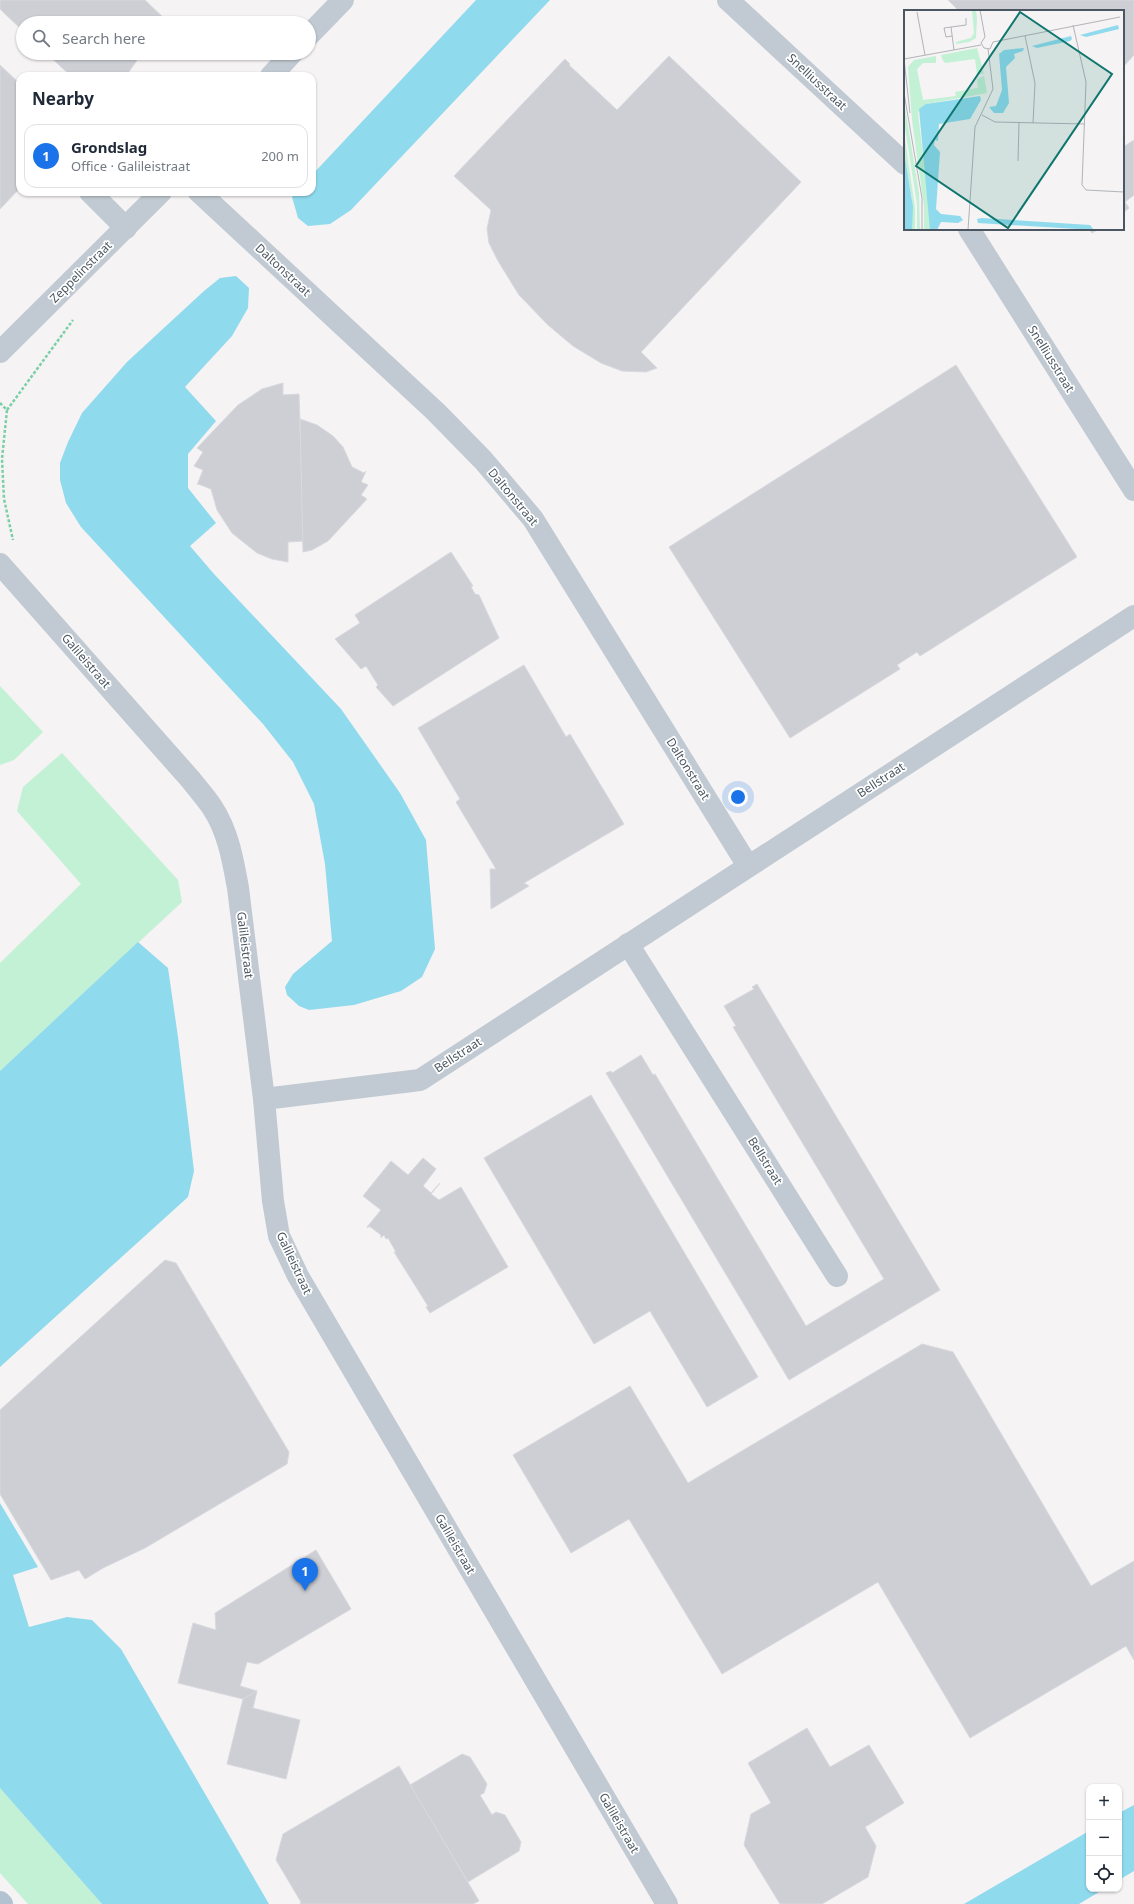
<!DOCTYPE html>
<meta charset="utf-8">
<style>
body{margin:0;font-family:"Noto Sans",sans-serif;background:#f6f6f7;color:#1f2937}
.controls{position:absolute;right:12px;bottom:12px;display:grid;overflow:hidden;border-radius:8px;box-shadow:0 1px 3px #0004}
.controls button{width:36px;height:36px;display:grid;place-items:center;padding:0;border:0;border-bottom:1px solid #e0e1e3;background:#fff;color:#1f2937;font:20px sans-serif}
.you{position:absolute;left:738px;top:797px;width:14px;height:14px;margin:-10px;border:3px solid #fff;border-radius:50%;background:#1a73e8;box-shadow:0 0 0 6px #1a73e833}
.badge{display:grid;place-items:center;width:26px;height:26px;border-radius:50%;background:#1a73e8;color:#fff;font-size:13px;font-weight:700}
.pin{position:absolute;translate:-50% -33px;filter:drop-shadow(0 1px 2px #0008)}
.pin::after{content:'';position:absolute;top:21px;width:14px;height:12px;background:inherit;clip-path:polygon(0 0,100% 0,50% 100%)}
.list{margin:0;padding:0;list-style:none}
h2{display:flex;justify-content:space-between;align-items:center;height:52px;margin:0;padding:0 16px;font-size:17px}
h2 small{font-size:13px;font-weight:400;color:#747a83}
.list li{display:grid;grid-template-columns:26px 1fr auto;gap:12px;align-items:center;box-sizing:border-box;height:64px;margin:0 8px 8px;padding:0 8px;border:1px solid #e0e1e3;border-radius:12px}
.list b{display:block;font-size:15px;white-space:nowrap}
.list p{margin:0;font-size:13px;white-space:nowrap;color:#747a83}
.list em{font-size:13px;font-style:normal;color:#747a83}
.icon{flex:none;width:22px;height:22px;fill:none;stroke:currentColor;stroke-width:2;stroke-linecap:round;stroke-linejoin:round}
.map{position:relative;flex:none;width:1134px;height:1904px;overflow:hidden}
.search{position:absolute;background:#fff;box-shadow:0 1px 3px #0004;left:16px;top:16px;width:300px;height:44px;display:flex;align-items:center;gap:10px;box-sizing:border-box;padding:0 14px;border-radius:22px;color:#747a83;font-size:15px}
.panel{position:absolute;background:#fff;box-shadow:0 1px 3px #0004;left:16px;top:72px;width:300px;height:124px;border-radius:12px}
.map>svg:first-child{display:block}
.green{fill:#c3f1d5}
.water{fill:#90daee}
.building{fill:#cdcfd5;stroke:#d7d9de}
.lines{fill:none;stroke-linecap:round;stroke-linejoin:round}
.path{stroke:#7ad0a6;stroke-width:2.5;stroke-dasharray:3 2;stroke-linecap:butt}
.minor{stroke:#c1cad2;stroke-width:22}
.major{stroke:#b3c2d1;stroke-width:22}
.labels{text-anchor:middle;stroke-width:3.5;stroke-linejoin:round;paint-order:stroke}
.street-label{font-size:12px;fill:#4a5661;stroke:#fff}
.inset-road{fill:none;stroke:#b1b4b9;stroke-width:1}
.view{fill:#0f766e;fill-opacity:0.15;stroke:#0f766e;stroke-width:2}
.inset-edge{fill:none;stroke:#4a5661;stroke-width:2}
</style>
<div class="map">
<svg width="1134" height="1904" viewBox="0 0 1134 1904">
<rect width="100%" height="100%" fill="#f5f3f3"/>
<!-- green -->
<g class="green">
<polygon points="0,686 43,732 14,760 0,765"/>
<polygon points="62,753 178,880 182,902 0,1071 0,963 81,884 17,811 23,787"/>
<polygon points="0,1788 102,1904 28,1904 0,1873"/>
</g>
<!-- water -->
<g class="water">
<polygon points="476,0 550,0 351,210 330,224 308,226 298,218 292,197 296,192 312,192 312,175"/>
<polygon points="236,276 249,288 248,308 232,336 185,387 216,421 188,454 188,488 216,523 190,546 214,574 341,709 400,793 426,840 435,949 422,977 401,991 354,1005 309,1010 299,1006 287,995 285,987 293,974 332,941 325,864 314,804 293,762 263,724 81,527 66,503 60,480 60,463 68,442 82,413 127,362 204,291 220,278"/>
<polygon points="138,942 168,968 178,1037 194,1171 188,1197 0,1367 0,1071"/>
<polygon points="0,1503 38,1567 13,1575 29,1627 67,1617 92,1620 121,1649 269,1904 102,1904 0,1788"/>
<polygon points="1134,1805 1134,1871 1119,1880 1119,1813"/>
<polygon points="1089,1831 1089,1889 1104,1889 1079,1904 964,1904"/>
</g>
<!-- building -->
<g class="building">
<polygon points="0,0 145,0 169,23 23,23 23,31 0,9"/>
<polygon points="948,0 1134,0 1134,55 1123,67 1123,11 959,11"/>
<polygon points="46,53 142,53 126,76 71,76"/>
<polygon points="669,56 801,182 641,352 657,368 646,372 622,371 601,363 573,346 548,325 519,295 498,261 489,243 487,229 491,210 454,176 565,59 570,64 569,65 617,110"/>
<polygon points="0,65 20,84 20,188 0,209"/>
<polygon points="1134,140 1134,195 1125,202 1129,208 1123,213 1123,147"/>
<polygon points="1089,229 1099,229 1092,233"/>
<polygon points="956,365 1077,557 920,656 917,652 897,665 900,669 790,738 669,547"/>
<polygon points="283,383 283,395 299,394 304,541 288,542 288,562 272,559 257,553 232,533 217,510 211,489 198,484 197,485 203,470 194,466 203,452 197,448 238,405 262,389"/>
<polygon points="300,419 317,425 333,436 343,447 352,467 364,473 366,471 361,482 368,485 361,495 367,499 328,541 312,550 303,552"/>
<polygon points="451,552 473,586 471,587 475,594 479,595 499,638 393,706 376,687 378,685 366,666 361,669 335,639 360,623 355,615"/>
<polygon points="524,665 566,737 570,734 624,824 524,883 529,886 491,909 490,869 496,869 456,802 460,799 418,728"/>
<polygon points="757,984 940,1290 789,1380 606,1073 611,1071 612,1073 641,1055 653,1075 655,1074 806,1326 884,1279 733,1027 736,1026 724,1006 754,989 752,987"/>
<polygon points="591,1095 758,1377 707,1407 650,1311 594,1344 484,1158"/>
<polygon points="423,1158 436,1169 423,1186 431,1193 440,1183 431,1194 439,1200 461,1187 508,1267 430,1313 426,1307 428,1306 394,1252 396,1252 388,1238 386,1239 384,1235 381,1238 381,1235 369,1226 368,1228 367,1227 381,1210 363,1196 391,1161 408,1175"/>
<polygon points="165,1260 176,1263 289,1452 287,1464 145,1548 103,1568 85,1579 79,1570 51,1580 0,1494 0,1410"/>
<polygon points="922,1344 953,1352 1091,1586 1134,1561 1134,1660 1126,1646 970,1738 878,1582 722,1674 629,1519 571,1553 513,1455 630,1386 688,1483"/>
<polygon points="316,1550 351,1609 258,1664 247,1662 240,1686 257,1691 243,1699 178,1683 193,1623 216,1630 215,1613"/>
<polygon points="257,1691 253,1708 300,1720 286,1779 227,1764 243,1699"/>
<polygon points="807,1728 830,1767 869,1745 904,1803 865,1827 876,1846 868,1877 822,1904 780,1904 744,1845 751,1814 771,1803 748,1763"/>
<polygon points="462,1754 470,1757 482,1776 487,1784 484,1793 480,1795 492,1815 496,1812 505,1815 521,1842 519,1851 468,1882 410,1785"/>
<polygon points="399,1766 479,1901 473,1904 300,1904 301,1902 276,1860 283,1834"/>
</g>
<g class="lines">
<!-- path -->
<g class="path">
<polyline points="0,403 7,410 2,459 4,499 13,540"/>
<polyline points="7,410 73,320"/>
</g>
<!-- minor -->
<g class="minor">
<polyline points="728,0 905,164"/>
<polyline points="309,35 343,0"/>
<polyline points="271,76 292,53"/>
<polyline points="90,192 126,228"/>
<polyline points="199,192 436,412 483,460 533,519 748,866"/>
<polyline points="969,229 1134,490"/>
<polyline points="0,352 161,192"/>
<path d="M0,564L191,780C198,789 206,798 212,807C228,831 233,860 238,888L264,1099L273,1201L279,1236L298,1276L667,1904"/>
<polyline points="628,944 837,1276"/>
<polyline points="264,1099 420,1080 1134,616"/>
</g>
<!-- major -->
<polyline class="major" points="0,1902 2,1904"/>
</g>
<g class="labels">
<!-- street labels -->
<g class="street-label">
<text transform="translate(817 82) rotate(43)" y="4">Snelliusstraat</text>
<text transform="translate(283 270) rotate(43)" y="4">Daltonstraat</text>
<text transform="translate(81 272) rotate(-45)" y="4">Zeppelinstraat</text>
<text transform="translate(1051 359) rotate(58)" y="4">Snelliusstraat</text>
<text transform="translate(513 497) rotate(50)" y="4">Daltonstraat</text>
<text transform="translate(86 661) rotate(49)" y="4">Galileistraat</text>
<text transform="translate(688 769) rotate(58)" y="4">Daltonstraat</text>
<text transform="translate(881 780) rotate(-33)" y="4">Bellstraat</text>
<text transform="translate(245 945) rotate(83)" y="4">Galileistraat</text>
<text transform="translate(458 1055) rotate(-33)" y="4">Bellstraat</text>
<text transform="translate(765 1161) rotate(58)" y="4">Bellstraat</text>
<text transform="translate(294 1263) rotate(65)" y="4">Galileistraat</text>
<text transform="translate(455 1544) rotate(60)" y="4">Galileistraat</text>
<text transform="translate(619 1823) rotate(60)" y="4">Galileistraat</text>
</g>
</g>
<!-- overview -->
<g transform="translate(904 10)">
<rect width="220" height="220" fill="#f5f3f3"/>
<path d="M68,0H72L73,9L72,28L65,32L52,34V32L67,28L70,23ZM73,38L80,64H73L71,49L41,53L38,49L37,45ZM32,46V53H19L13,59L19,90L52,86L51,82L74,78L73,69L80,66L83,83L22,94L14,103L26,205V220H20V196L8,110L4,57L10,50ZM0,91L15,183L16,220H13V194L0,112ZM0,122L11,198V220H8V189L0,141Z" fill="#c3f1d5"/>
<path d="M214,15L215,19L182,27L176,25ZM167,26L168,29L166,31L133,38L128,36ZM120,38L119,41L110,44L111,48L102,57L105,93L99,103H90L85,97L92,96L98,80L95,44L100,40ZM76,86L77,90L66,109L35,114L34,131L31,130L30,135L36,142L32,199L37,204L56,206L59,210L54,213L37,212L33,220H26L15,99L22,94ZM0,141L9,197L8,220H0ZM78,208L186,215L190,220L74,213L73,209Z" fill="#90daee"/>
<path class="inset-road" d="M76,0L81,27M13,2L21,45M169,15L182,72L178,175L182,180L220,182M47,17L62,15V8M48,26L42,27L40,18L47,17L50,40M121,26L131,73L129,113M81,27L77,33L80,38L86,39L89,32M89,32L216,7M0,49L77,35M0,49L6,103M0,83L18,188V220M78,105L91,112L181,114M114,151L115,113M64,220L71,117L89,79L84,39"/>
<path class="view" d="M116,2L208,64L104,218L12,156Z"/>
<rect width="220" height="220" class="inset-edge"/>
</g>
</svg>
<div class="controls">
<button>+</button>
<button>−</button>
<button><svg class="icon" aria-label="locate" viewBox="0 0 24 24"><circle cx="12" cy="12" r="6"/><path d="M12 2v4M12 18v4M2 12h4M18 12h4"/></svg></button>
</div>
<div class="you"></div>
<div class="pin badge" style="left:305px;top:1591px">1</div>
<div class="search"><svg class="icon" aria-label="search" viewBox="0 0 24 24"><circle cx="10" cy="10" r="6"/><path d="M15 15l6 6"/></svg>Search here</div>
<section class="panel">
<h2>Nearby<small></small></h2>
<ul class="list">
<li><span class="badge">1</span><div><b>Grondslag</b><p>Office · Galileistraat</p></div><em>200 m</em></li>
</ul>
</section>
</div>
